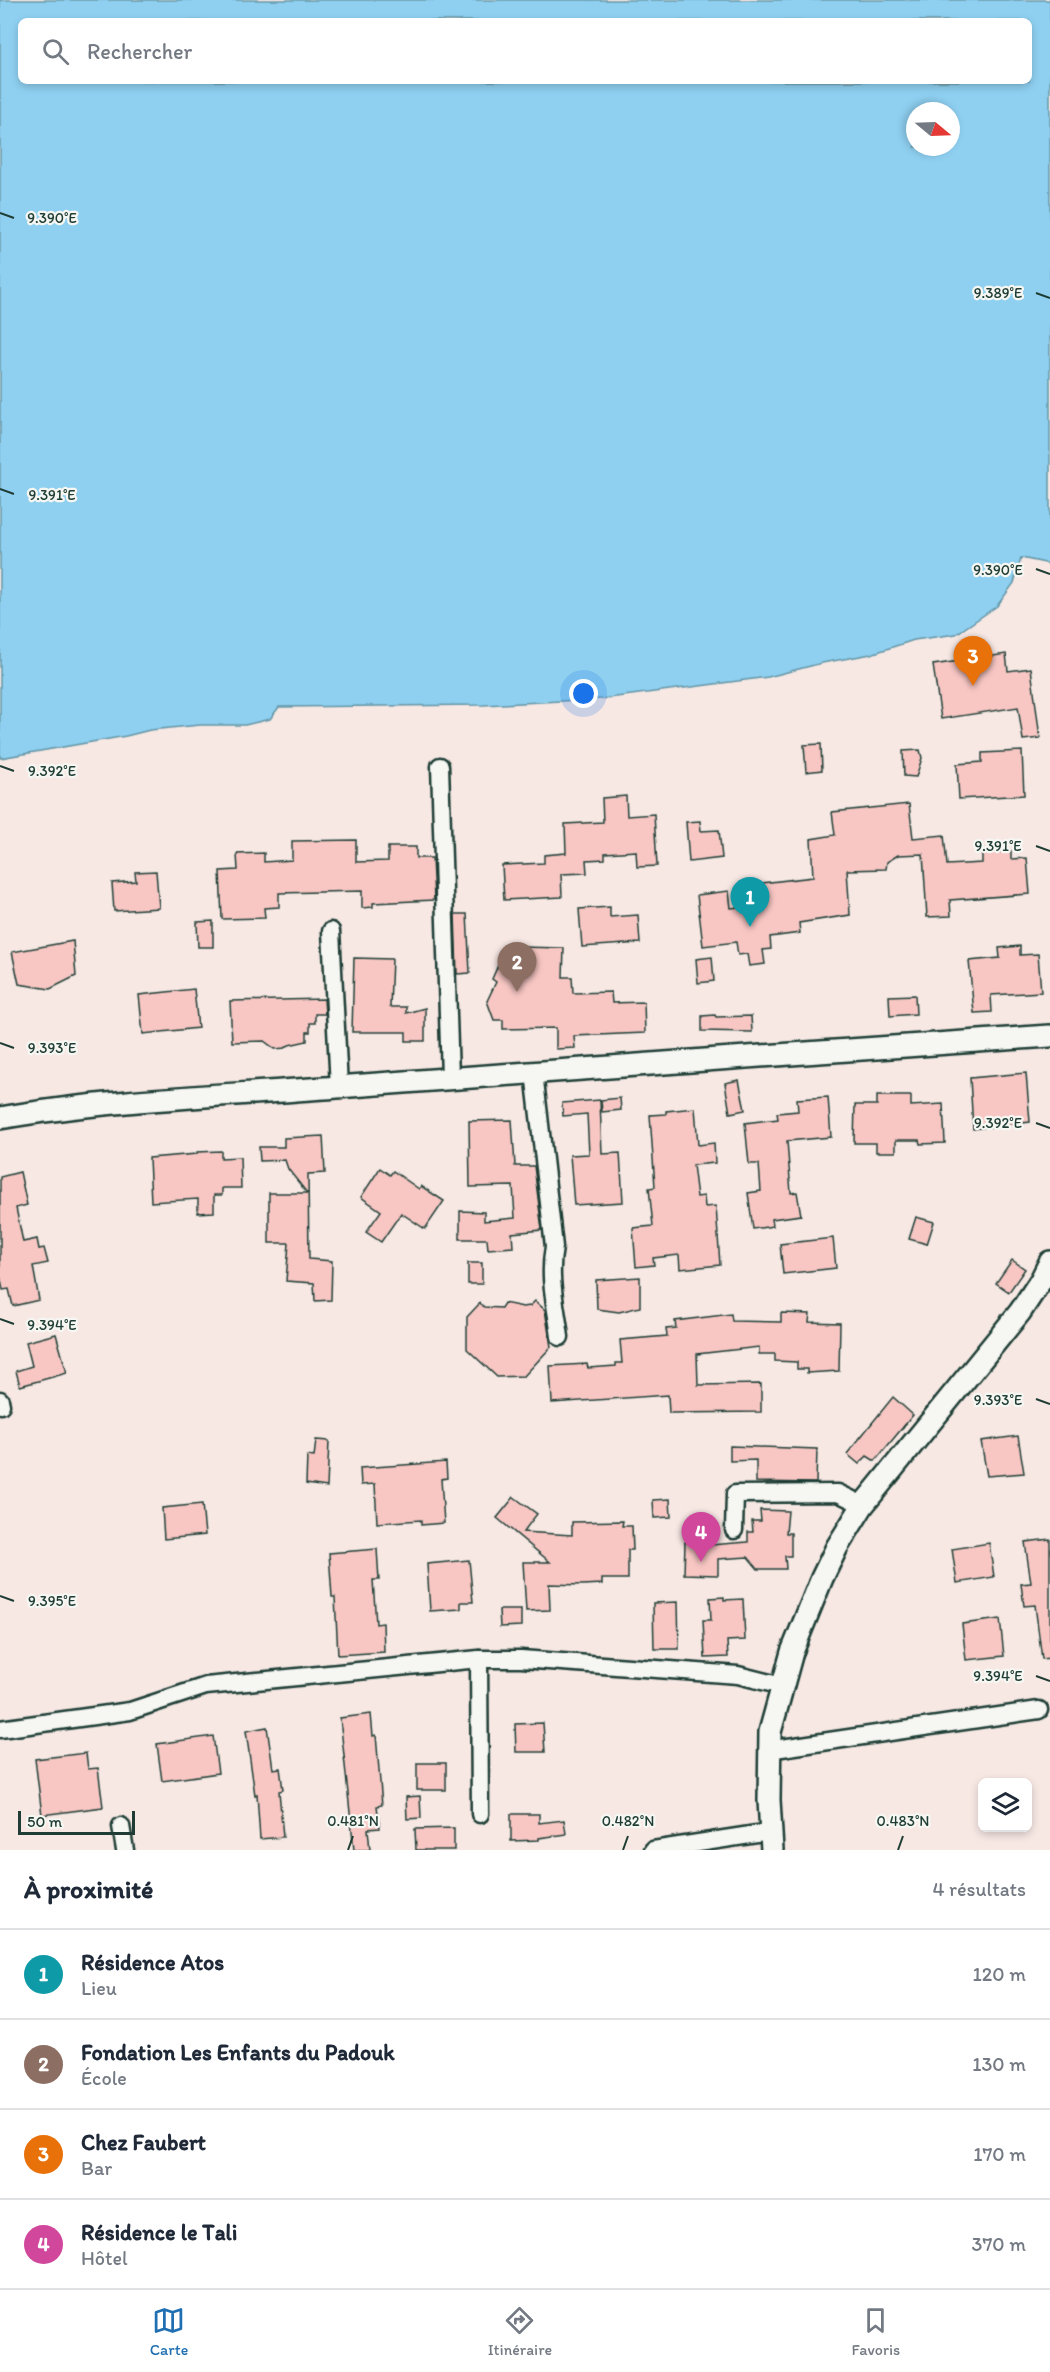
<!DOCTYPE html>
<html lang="fr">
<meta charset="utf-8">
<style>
body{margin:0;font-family:Itim,sans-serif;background:#f6f6f7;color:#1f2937}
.controls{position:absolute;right:18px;bottom:18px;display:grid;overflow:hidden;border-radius:9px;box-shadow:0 3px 9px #0003}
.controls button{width:54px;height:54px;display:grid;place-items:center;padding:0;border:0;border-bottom:2px solid #e0e1e3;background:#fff;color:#1f2937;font:30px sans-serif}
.compass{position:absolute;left:906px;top:102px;width:54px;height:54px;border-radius:50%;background:#fff;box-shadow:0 3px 9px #0003;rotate:109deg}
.scale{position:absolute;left:18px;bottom:15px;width:117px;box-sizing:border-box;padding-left:6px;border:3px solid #1f3d34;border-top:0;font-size:16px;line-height:21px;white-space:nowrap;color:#1f3d34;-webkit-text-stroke:4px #f6f6f2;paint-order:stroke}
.you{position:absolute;left:584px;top:694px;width:21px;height:21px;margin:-15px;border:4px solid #fff;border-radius:50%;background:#1a73e8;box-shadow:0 0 0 9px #1a73e833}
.badge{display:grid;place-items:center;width:39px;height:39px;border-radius:50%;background:#1f6fb2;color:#fff;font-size:20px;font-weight:700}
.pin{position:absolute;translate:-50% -50px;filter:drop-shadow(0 2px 3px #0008)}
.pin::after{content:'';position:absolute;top:32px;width:21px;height:18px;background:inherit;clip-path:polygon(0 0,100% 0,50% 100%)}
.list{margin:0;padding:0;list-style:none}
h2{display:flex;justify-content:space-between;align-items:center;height:78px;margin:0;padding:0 24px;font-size:26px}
h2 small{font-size:20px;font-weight:400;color:#747a83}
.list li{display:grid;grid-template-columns:39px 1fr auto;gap:18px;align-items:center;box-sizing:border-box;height:90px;padding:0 24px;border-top:2px solid #e0e1e3}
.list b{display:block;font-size:22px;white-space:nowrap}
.list p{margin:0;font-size:20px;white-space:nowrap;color:#747a83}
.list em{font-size:20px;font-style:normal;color:#747a83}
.icon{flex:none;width:33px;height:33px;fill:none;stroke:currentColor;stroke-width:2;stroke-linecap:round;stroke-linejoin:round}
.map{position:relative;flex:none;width:1050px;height:1850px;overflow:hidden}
.search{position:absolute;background:#fff;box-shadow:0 3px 9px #0003;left:18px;right:18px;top:18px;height:66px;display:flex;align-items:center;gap:15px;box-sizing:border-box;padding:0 21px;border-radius:9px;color:#747a83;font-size:22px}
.sheet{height:438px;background:#fff}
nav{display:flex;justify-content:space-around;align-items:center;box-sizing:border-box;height:84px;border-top:2px solid #e0e1e3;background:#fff;font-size:16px;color:#747a83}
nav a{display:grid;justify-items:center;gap:3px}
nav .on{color:#1f6fb2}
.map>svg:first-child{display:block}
.water{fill:#8fd0f1;stroke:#6295a5;stroke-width:1.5;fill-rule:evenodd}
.building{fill:#f8c7c4;stroke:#1f3d34;stroke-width:1.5}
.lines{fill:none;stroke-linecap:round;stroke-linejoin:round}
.minor-casing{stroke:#1f3d34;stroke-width:21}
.major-casing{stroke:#1f3d34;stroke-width:26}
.minor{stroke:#f6f6f2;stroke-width:16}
.major{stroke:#f6f6f2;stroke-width:21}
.ticks{fill:none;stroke:#1f3d34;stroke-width:2}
.ticks-label{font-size:15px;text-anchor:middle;fill:#1f3d34;stroke:#f6f6f2;stroke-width:4.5;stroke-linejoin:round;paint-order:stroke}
</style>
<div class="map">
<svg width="1050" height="1850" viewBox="0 0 1050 1850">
<rect width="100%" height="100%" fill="#f7e8e4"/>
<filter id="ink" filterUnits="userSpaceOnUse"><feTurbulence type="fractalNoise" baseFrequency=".0167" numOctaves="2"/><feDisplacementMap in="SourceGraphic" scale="12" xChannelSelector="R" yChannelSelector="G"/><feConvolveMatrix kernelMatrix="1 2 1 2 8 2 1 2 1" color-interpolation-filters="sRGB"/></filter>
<g filter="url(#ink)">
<!-- water -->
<path class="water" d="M0,0H1050V564L1021,558L1014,583L997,606L956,634L914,640L871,654L822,663L768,677L601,699L483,705L279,707L270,719L245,725H200L150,730L126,736L0,758ZM21,21H1029V81H21ZM915,111H951V147H915Z"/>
<!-- building -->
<g class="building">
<polygon points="1006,654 1008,671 1031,668 1040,738 1023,740 1018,707 941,719 933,665"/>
<polygon points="821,744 822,770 806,772 804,745"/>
<polygon points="920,750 922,758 916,777 904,776 903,751"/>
<polygon points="1022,751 1024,795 959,799 957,764 982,762 982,753"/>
<polygon points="626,796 627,816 654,814 657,866 637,867 636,851 605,853 605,859 586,860 587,873 561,874 562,897 504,900 502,865 544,863 544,855 566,853 565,824 603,822 602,798"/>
<polygon points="909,804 913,838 944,835 947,865 982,863 982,853 1011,851 1011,859 1027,858 1030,894 950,900 951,916 927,917 923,854 898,855 887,862 886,869 847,870 850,915 799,923 800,933 770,937 771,949 763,950 765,964 749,966 747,954 738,955 736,942 703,946 697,895 729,891 731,908 765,904 762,883 813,877 811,839 835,835 832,812"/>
<polygon points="700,821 701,831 719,830 722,858 689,862 686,822"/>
<polygon points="356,840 356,862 388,861 388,847 416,847 416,858 432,858 434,900 373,903 373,907 362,908 362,891 279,893 279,907 264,908 265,918 222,919 220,871 238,870 237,854 264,853 264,862 292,860 292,841"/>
<polygon points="156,871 159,908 114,911 112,883 136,881 135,872"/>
<polygon points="610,907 610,917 638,915 640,943 582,947 579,909"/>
<polygon points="455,914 467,914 470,973 457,974"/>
<polygon points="213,921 213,947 198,947 197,922"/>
<polygon points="73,941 76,976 50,989 19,984 12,952"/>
<polygon points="1020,946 1020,955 1038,954 1041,992 991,995 992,1012 974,1013 969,961 1000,958 999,948"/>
<polygon points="519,947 564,948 563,977 572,977 573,993 611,992 612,1003 644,1002 645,1033 574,1036 575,1048 556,1049 556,1028 503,1029 503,1020 494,1020 487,1001 496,982 492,979 499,963 518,972"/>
<polygon points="712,957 714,981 698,983 696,959"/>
<polygon points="354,958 392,959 390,1007 406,1007 406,1013 425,1008 425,1041 406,1041 406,1032 352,1032"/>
<polygon points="194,989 198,1028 143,1034 139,995"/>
<polygon points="915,995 916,1014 890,1016 889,996"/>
<polygon points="324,999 325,1014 315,1014 315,1023 310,1023 310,1032 307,1032 307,1041 289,1045 285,1048 275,1049 264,1041 232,1042 230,1001"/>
<polygon points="715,1015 716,1017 751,1016 752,1032 702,1031 702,1016"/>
<polygon points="1026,1073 1030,1122 973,1129 970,1078"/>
<polygon points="739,1080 745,1110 730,1113 725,1083"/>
<polygon points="877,1096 911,1096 911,1106 943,1104 945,1143 920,1144 919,1140 896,1140 896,1152 876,1152 876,1143 854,1143 855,1105 877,1105"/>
<polygon points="828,1097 831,1137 787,1141 791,1193 797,1192 801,1215 772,1219 773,1226 753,1229 748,1193 761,1191 759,1164 749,1164 745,1123 778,1119 777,1113 798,1111 797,1099"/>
<polygon points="620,1098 621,1110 602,1112 601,1100"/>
<polygon points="600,1100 602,1154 620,1153 623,1202 574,1205 570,1155 589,1154 587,1114 563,1116 562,1103"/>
<polygon points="695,1108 698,1145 714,1143 715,1163 693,1165 697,1197 704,1196 705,1207 716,1206 720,1265 680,1269 679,1255 653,1258 654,1265 636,1267 633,1228 653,1226 649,1188 655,1187 650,1115 666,1114 666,1111"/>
<polygon points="512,1120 515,1166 534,1166 542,1230 512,1233 513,1247 488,1249 487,1239 460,1239 460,1211 484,1212 484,1221 515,1218 513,1186 470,1187 469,1121"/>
<polygon points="323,1136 325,1173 308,1174 309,1259 332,1261 331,1300 315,1301 314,1283 286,1281 289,1243 269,1243 269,1193 307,1193 288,1169 285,1160 260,1161 259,1147 284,1147 284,1138"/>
<polygon points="221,1151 221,1158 240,1157 241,1188 222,1188 222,1195 214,1195 214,1212 198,1213 198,1199 151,1202 149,1158 197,1154 197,1152"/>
<polygon points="380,1168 390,1175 393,1171 419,1189 421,1186 444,1201 425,1229 401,1213 381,1242 366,1232 381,1211 361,1197"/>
<polygon points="20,1172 27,1205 16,1208 23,1242 37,1239 39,1249 44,1248 48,1263 33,1266 39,1300 13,1306 9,1289 3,1290 0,1276 0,1177"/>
<polygon points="916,1217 934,1222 927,1244 909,1239"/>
<polygon points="833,1238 836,1268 783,1274 780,1244"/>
<polygon points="1012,1260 1025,1269 1009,1292 996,1283"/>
<rect x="468" y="1263" width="14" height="21"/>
<polygon points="640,1277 640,1307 619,1312 597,1309 596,1280"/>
<polygon points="535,1301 545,1310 551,1347 524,1376 497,1377 467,1349 467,1317 480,1303 484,1307 501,1308 504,1303 523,1307 530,1306"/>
<polygon points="781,1313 810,1314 809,1322 840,1323 839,1371 807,1373 807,1369 797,1369 797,1362 775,1361 775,1354 759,1354 759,1347 697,1354 698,1385 761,1384 761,1412 669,1413 668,1395 552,1403 550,1366 587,1364 588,1368 616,1366 616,1363 622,1363 620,1340 667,1336 666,1329 676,1328 675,1321 731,1314 732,1321 781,1322"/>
<polygon points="56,1334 67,1373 20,1386 16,1371 32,1366 26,1342"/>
<polygon points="893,1397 913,1415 875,1461 867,1456 859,1464 847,1454"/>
<polygon points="1018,1436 1024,1473 987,1476 981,1441"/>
<polygon points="316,1440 329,1441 327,1487 306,1484 307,1456 314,1457"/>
<polygon points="730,1446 817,1449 816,1483 756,1482 756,1460 730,1461"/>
<polygon points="446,1462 447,1478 441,1479 444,1523 421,1525 421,1520 377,1523 375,1484 361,1485 360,1468"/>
<polygon points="514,1497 537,1514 523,1532 572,1535 572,1522 623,1521 622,1526 632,1526 633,1550 628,1550 628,1579 602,1579 602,1584 583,1585 549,1584 550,1610 526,1611 523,1562 550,1562 497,1518"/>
<polygon points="670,1499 671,1517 654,1518 653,1500"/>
<polygon points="202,1504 205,1535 164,1539 162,1508"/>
<polygon points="760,1510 788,1511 786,1533 791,1533 791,1556 785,1556 786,1569 758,1569 748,1557 718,1559 718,1575 684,1574 685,1542 710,1542 710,1545 748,1542 748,1532 753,1532 752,1521 761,1521"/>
<polygon points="1050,1539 1050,1658 1042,1659 1035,1605 1024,1606 1021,1584 1031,1583 1025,1542"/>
<polygon points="989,1543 994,1577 957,1583 952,1549"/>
<polygon points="377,1549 379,1580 373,1580 376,1624 383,1623 384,1652 338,1655 335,1597 332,1597 329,1553"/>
<polygon points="469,1560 473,1602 461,1602 461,1609 430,1611 427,1564"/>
<polygon points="724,1597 724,1600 743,1599 745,1640 727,1641 728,1657 705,1658 703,1620 711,1620 710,1598"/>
<polygon points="678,1602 679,1649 654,1649 653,1603"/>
<polygon points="499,1610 521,1610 521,1626 500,1627"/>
<polygon points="1000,1619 1004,1656 966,1660 962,1624"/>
<polygon points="371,1714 373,1736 376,1735 382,1805 377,1806 380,1828 368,1829 370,1850 354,1850 340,1718"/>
<polygon points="543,1723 545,1752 516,1752 515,1724"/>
<polygon points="267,1727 273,1769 280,1768 283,1790 279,1791 283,1837 260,1839 257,1794 255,1795 246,1731"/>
<polygon points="213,1736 218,1773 162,1781 157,1744"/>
<polygon points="86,1753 88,1769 98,1768 103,1807 42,1815 35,1759"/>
<rect x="417" y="1763" width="29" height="27"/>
<polygon points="420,1796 421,1818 407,1819 406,1797"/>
<polygon points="511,1814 539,1814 539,1823 564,1820 566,1834 539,1838 539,1840 511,1841"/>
<polygon points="454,1828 454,1850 416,1850 415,1829"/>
</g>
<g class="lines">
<!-- minor casing -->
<g class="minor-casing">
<g id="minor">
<polyline points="440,766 450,1077"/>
<polyline points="331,931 339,1087"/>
<path d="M534,1072L554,1247C548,1279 556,1305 560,1337"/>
<polyline points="0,1400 1,1405"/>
<polyline points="734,1530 735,1494 838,1493 863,1505"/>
<polyline points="479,1659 480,1814"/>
<polyline points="0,1729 130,1711 206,1686 479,1659 521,1659 738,1675 782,1686"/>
<polyline points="768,1750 1039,1710"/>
<polyline points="121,1826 125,1850"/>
<polyline points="653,1850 770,1832"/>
</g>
</g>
<!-- major casing -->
<g class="major-casing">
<g id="major">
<path d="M0,1118C110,1099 226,1096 337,1087C575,1069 812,1052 1050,1036"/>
<polyline points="772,1850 769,1800 770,1732 792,1652 822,1578 837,1547 863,1505 1020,1312 1041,1280 1050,1262"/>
</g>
</g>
<!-- minor -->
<use href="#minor" class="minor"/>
<!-- major -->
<use href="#major" class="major"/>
</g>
</g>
<!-- ticks -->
<path class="ticks" d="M0,213L14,218M1036,293L1050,298M0,489L14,494M1036,569L1050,574M0,766L14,771M1036,846L1050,851M0,1043L14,1048M1036,1123L1050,1128M0,1319L14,1324M1036,1399L1050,1404M0,1596L14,1601M1036,1676L1050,1681M348,1850L353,1836M623,1850L628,1836M898,1850L903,1836"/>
<g class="ticks-label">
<text x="52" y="223">9.390°E</text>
<text x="998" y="298">9.389°E</text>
<text x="52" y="500">9.391°E</text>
<text x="998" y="575">9.390°E</text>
<text x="52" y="776">9.392°E</text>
<text x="998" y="851">9.391°E</text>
<text x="52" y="1053">9.393°E</text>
<text x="998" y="1128">9.392°E</text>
<text x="52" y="1330">9.394°E</text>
<text x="998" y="1405">9.393°E</text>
<text x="52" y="1606">9.395°E</text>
<text x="998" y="1681">9.394°E</text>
<text x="353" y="1826">0.481°N</text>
<text x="628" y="1826">0.482°N</text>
<text x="903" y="1826">0.483°N</text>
</g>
</svg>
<div class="controls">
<button><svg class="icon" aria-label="layers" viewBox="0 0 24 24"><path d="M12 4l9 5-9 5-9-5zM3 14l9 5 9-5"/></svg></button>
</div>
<svg class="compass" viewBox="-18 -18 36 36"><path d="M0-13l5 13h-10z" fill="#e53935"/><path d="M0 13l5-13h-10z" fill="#747a83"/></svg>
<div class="scale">50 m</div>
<div class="you"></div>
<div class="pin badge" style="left:750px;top:927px;background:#0f9aa8">1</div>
<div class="pin badge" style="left:517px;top:992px;background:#8d6e63">2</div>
<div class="pin badge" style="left:973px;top:686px;background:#e8710a">3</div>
<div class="pin badge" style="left:701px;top:1562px;background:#d1479c">4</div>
<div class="search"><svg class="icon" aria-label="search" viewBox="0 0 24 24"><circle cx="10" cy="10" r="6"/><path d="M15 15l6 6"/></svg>Rechercher</div>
</div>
<section class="sheet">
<h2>À proximité<small>4 résultats</small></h2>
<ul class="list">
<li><span class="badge" style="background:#0f9aa8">1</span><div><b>Résidence Atos</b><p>Lieu</p></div><em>120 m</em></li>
<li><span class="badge" style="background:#8d6e63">2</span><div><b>Fondation Les Enfants du Padouk</b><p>École</p></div><em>130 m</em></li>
<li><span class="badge" style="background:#e8710a">3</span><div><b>Chez Faubert</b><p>Bar</p></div><em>170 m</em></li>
<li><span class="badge" style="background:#d1479c">4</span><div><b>Résidence le Tali</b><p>Hôtel</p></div><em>370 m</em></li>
</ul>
</section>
<nav>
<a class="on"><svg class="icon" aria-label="map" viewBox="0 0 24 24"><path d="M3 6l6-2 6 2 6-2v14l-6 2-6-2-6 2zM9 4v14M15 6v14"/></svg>Carte</a>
<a><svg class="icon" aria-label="directions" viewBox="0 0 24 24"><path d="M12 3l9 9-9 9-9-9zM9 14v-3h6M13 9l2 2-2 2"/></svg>Itinéraire</a>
<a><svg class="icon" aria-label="saved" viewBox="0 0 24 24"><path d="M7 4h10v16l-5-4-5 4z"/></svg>Favoris</a>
</nav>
